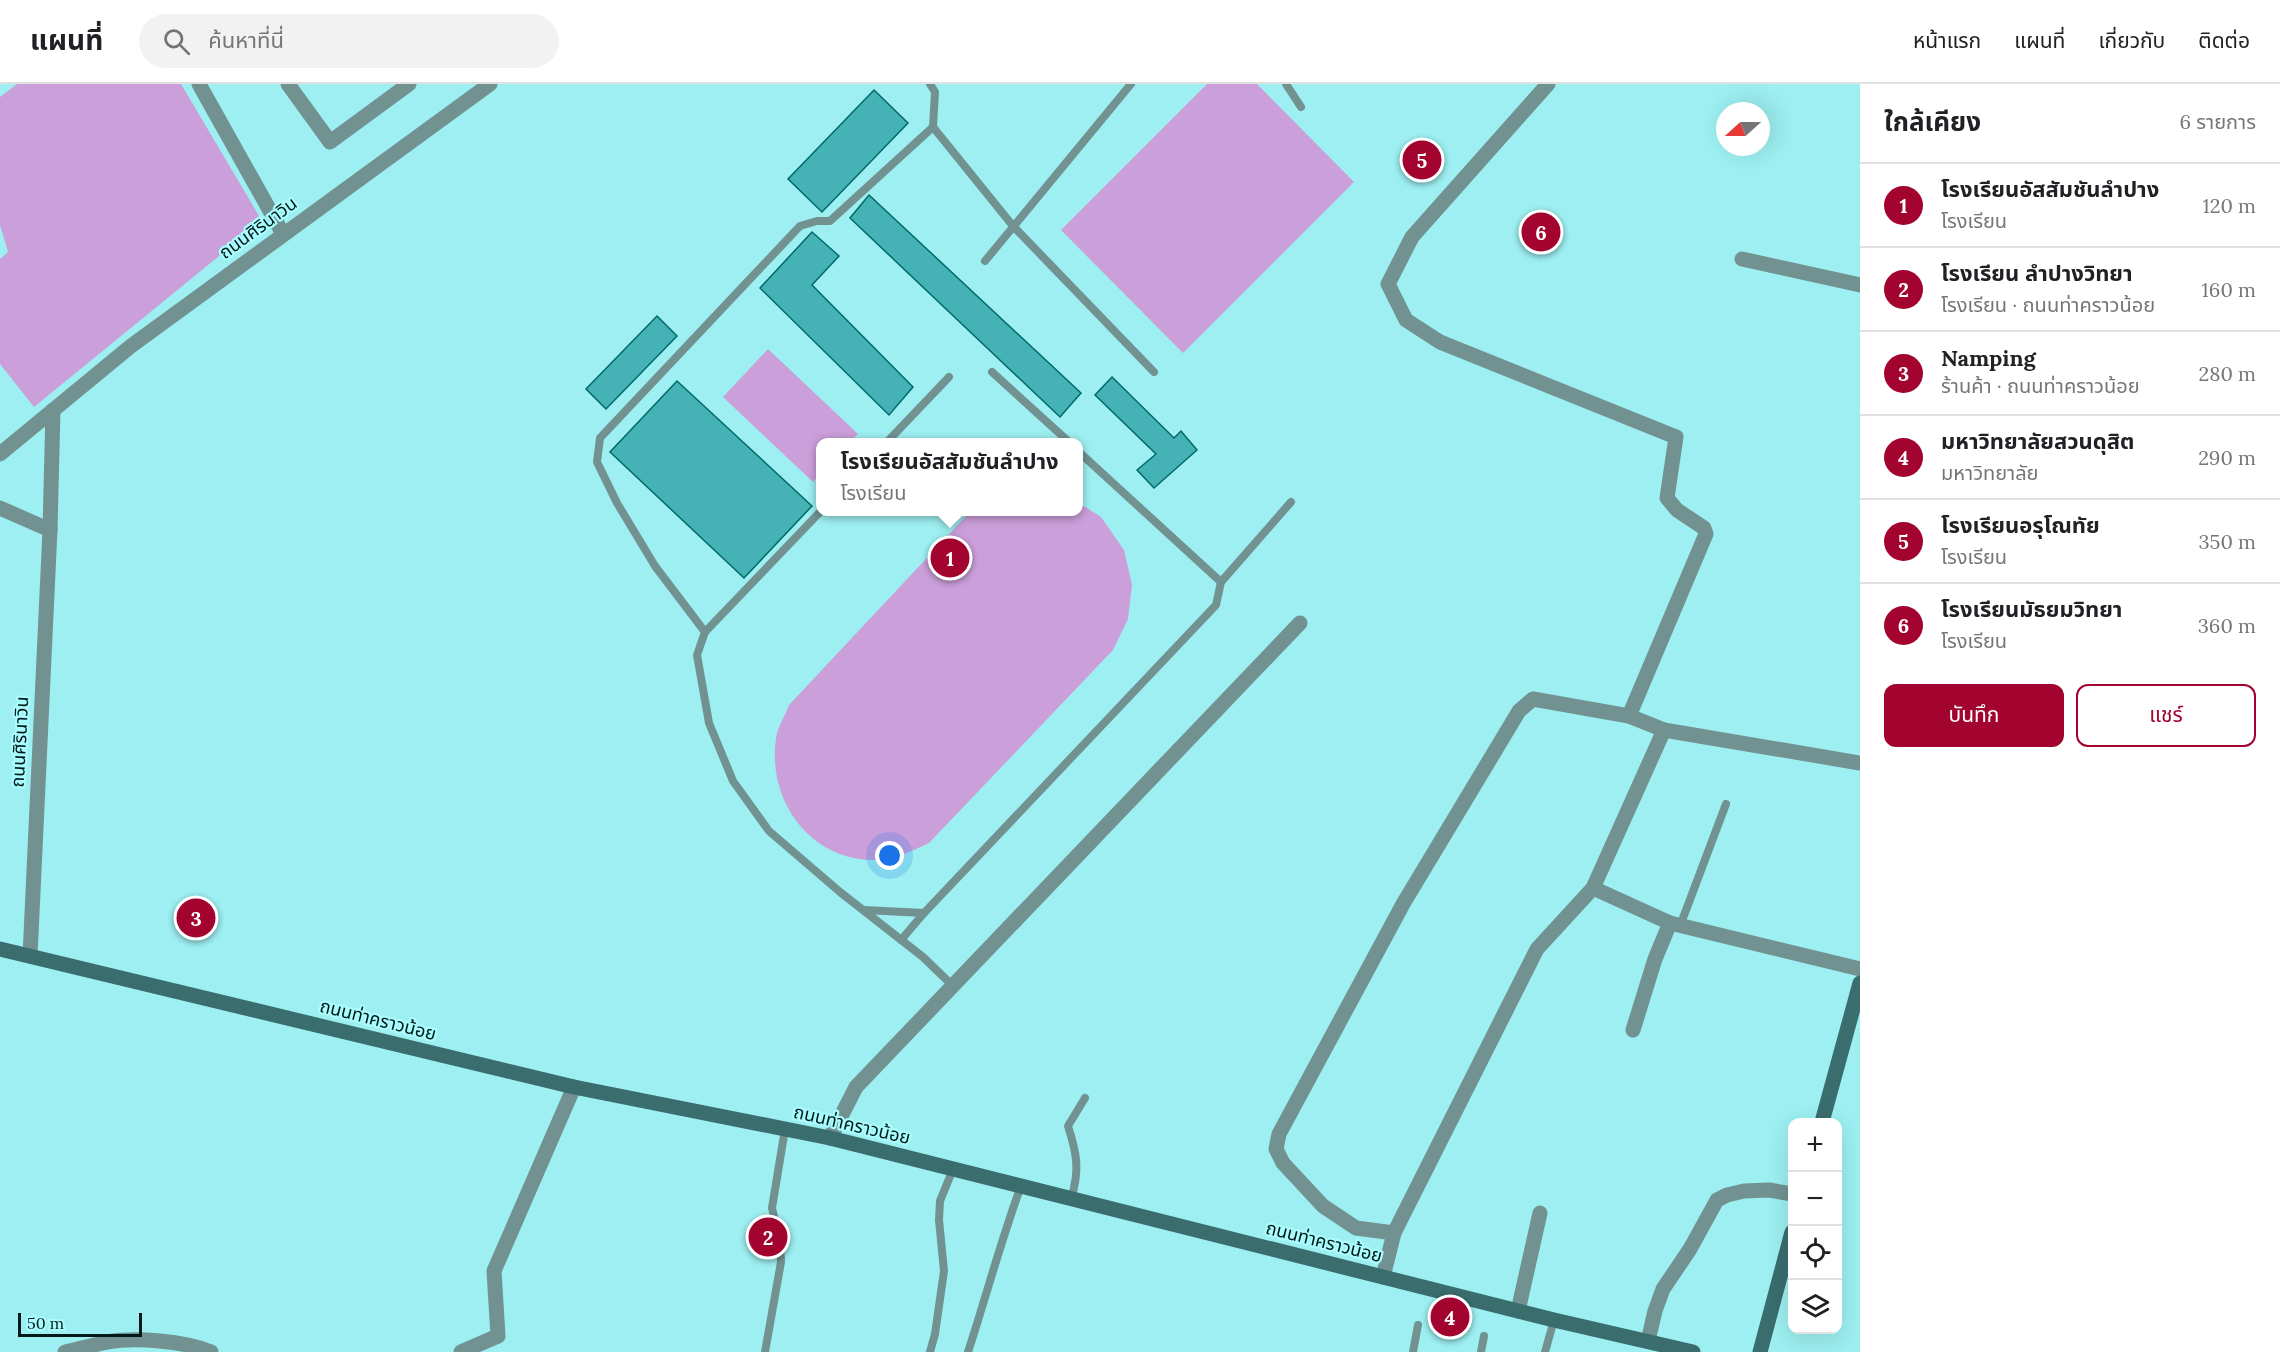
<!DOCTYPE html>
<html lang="th">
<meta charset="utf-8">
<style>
body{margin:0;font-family:Lora,"Noto Sans Thai",serif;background:#f2f2f2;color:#202124}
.controls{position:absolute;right:18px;bottom:18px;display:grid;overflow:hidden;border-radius:12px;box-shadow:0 6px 24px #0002}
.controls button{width:54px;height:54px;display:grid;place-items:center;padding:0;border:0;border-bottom:2px solid #e0e0e0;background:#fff;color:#202124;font:30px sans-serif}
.compass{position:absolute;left:1716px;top:18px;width:54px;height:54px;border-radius:50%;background:#fff;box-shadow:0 6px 24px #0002;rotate:249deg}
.scale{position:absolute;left:18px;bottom:15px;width:124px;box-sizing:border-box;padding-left:6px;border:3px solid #011919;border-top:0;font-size:16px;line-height:21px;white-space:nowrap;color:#011919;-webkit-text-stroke:4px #aafdfe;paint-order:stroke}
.you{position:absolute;left:890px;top:772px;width:21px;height:21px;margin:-15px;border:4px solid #fff;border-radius:50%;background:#1a73e8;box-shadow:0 0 0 9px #1a73e833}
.badge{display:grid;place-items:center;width:39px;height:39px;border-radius:50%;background:#a2032f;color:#fff;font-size:20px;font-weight:700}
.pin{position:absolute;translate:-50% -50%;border:3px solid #fff;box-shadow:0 2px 6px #0006}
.popup{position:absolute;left:816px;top:354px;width:267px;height:78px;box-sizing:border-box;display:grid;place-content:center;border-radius:12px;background:#fff;filter:drop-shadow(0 2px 4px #0005);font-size:20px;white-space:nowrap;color:#757577}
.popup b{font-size:22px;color:#202124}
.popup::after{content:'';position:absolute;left:50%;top:100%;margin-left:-12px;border:12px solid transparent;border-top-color:#fff}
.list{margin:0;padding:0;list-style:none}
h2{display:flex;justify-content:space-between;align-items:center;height:78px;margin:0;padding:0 24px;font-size:26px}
h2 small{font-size:20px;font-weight:400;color:#757577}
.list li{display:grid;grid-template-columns:39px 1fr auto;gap:18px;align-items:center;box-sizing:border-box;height:84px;padding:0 24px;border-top:2px solid #e0e0e0}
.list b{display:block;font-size:22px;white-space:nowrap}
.list p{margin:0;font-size:20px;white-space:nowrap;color:#757577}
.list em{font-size:20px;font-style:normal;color:#757577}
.actions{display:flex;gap:12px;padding:18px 24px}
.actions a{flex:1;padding:14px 0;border:2px solid #a2032f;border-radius:12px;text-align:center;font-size:21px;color:#a2032f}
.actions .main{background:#a2032f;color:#fff}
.icon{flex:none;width:33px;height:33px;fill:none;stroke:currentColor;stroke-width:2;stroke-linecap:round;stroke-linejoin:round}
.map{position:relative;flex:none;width:1860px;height:1268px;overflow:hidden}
header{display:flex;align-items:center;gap:36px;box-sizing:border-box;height:84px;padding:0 30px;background:#fff;border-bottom:2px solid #e0e0e0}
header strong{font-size:28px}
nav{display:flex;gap:33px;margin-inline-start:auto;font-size:21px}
.search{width:420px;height:54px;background:#f2f2f2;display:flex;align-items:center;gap:15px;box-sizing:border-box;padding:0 21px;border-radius:33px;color:#757577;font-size:22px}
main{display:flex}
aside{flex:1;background:#fff}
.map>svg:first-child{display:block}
.green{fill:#cb9fda}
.building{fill:#45b2b5;stroke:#01696b;stroke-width:1.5}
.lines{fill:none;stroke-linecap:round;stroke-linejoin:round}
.lane{stroke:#729292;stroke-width:8}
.street{stroke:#729292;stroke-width:15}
.secondary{stroke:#3a6d6e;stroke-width:15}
.labels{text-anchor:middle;stroke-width:4.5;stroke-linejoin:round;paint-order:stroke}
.street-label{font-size:18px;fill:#011919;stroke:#aafdfe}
</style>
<header>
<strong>แผนที่</strong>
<div class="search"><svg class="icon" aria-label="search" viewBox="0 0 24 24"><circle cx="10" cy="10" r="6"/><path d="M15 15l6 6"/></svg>ค้นหาที่นี่</div>
<nav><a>หน้าแรก</a><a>แผนที่</a><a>เกี่ยวกับ</a><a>ติดต่อ</a></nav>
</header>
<main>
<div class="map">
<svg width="1860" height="1268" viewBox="0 0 1860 1268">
<rect width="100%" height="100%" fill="#9deff1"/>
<!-- green -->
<g class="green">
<polygon points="17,0 181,0 262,137 34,323 0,280 0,175 8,168 0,141 0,13"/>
<polygon points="1207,0 1257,0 1354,98 1183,269 1061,146"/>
<polygon points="768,265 858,350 850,358 821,358 821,389 813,398 723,313"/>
<path d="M1079,419L1101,433L1124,466L1132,501L1128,535L1113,566L929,759C912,767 893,776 872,776C809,775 767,715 776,655C777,644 785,632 789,621L970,428H1079Z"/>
</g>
<!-- building -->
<g class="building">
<polygon points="874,6 908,39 822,128 788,95"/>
<polygon points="869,111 1081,309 1060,333 850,134"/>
<polygon points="812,148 839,172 812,201 913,303 889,331 760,204"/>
<polygon points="657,232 677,252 606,325 586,305"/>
<polygon points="1112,293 1174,354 1181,347 1197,366 1154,404 1137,386 1156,370 1095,311"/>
<polygon points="677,297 812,422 744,494 610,368"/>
</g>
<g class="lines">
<!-- lane -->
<g class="lane">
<polyline points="930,0 935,8 933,43 1013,142 1154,288"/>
<polyline points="1286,0 1301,23"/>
<polyline points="985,177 1131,0"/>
<polyline points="992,288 1069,358"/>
<polyline points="887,358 949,293"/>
<polyline points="1079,368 1221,498"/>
<polyline points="821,427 705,548 697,571 709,639 733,697 769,747 840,808 923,873 953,902"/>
<polyline points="705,548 655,482 617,419 597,378 600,354 800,142 817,137 830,137 933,43"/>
<polyline points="864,826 924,829 1216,521 1221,498 1291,418"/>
<polyline points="1680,842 1726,720"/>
<polyline points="901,856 924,829"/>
<path d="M1071,1115C1080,1086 1077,1070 1068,1042L1085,1014"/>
<polyline points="765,1268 781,1178 780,1158 772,1124 785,1045"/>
<polyline points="930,1268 935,1250 944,1187 939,1136 940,1117 953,1085"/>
<path d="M968,1268C986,1213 1001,1156 1021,1102"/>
<polyline points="1413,1268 1418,1241"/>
<polyline points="1481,1268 1484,1252"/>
<polyline points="1545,1268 1554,1236"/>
</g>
<!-- street -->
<g class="street">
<polyline points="199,0 283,150"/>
<polyline points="288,0 330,58 409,0"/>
<polyline points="1548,0 1412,153 1388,200 1406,236 1440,258 1676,353 1667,414 1677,426 1704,444 1706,450 1629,632"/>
<polyline points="1742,175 1860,201"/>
<polyline points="0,370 131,262 490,0"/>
<polyline points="0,424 50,446"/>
<polyline points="1593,804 1670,839 1860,885"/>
<polyline points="30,872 50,446 53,326"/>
<polyline points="1633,946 1655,875 1670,839"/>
<polyline points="830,1054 856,1003 1300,539"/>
<polyline points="1394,1149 1537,865 1593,804 1664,646"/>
<polyline points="1383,1193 1394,1149 1356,1144 1323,1122 1283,1079 1276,1065 1279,1050 1403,820 1519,627 1533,615 1629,632 1664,646 1860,679"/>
<polyline points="1518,1227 1540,1129"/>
<polyline points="1648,1257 1655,1227 1663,1205 1690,1165 1717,1116 1727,1111 1744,1107 1769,1106 1792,1110"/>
<path d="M65,1268C79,1265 93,1261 107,1258C136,1253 184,1257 211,1268"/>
<polyline points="461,1268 498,1252 494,1187 574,1003"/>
</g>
<!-- secondary -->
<g class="secondary">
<polyline points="0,865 574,1003 830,1054 1554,1236 1693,1268"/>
<polyline points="1822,1038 1860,899"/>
<polyline points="1760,1268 1792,1148"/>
</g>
</g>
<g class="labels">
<!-- street labels -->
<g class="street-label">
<text transform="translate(258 144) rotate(-36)" y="6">ถนนศิรินาวิน</text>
<text transform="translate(20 658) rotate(-87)" y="6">ถนนศิรินาวิน</text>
<text transform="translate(378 936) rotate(14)" y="6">ถนนท่าคราวน้อย</text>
<text transform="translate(852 1041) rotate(13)" y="6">ถนนท่าคราวน้อย</text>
<text transform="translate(1324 1158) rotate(14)" y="6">ถนนท่าคราวน้อย</text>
</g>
</g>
</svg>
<div class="controls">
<button>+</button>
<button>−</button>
<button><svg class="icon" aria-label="locate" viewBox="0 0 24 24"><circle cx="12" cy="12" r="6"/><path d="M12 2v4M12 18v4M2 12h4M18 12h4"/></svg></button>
<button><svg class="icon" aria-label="layers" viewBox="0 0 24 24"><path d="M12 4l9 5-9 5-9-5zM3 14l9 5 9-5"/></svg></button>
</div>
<svg class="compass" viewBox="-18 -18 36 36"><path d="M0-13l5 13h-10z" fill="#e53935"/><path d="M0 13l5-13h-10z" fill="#757577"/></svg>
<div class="scale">50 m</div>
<div class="you"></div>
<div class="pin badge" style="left:950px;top:474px">1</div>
<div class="popup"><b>โรงเรียนอัสสัมชันลำปาง</b>โรงเรียน</div>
<div class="pin badge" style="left:768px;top:1153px">2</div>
<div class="pin badge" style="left:196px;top:834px">3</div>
<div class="pin badge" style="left:1450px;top:1233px">4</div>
<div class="pin badge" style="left:1422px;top:76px">5</div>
<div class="pin badge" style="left:1541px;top:148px">6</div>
</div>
<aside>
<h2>ใกล้เคียง<small>6 รายการ</small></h2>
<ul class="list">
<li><span class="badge">1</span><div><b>โรงเรียนอัสสัมชันลำปาง</b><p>โรงเรียน</p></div><em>120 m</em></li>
<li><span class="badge">2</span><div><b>โรงเรียน ลำปางวิทยา</b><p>โรงเรียน · ถนนท่าคราวน้อย</p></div><em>160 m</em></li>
<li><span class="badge">3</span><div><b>Namping</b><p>ร้านค้า · ถนนท่าคราวน้อย</p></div><em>280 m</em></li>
<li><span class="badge">4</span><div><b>มหาวิทยาลัยสวนดุสิต</b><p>มหาวิทยาลัย</p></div><em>290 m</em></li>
<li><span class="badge">5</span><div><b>โรงเรียนอรุโณทัย</b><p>โรงเรียน</p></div><em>350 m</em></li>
<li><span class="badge">6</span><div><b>โรงเรียนมัธยมวิทยา</b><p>โรงเรียน</p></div><em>360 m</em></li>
</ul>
<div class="actions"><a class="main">บันทึก</a><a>แชร์</a></div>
</aside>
</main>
